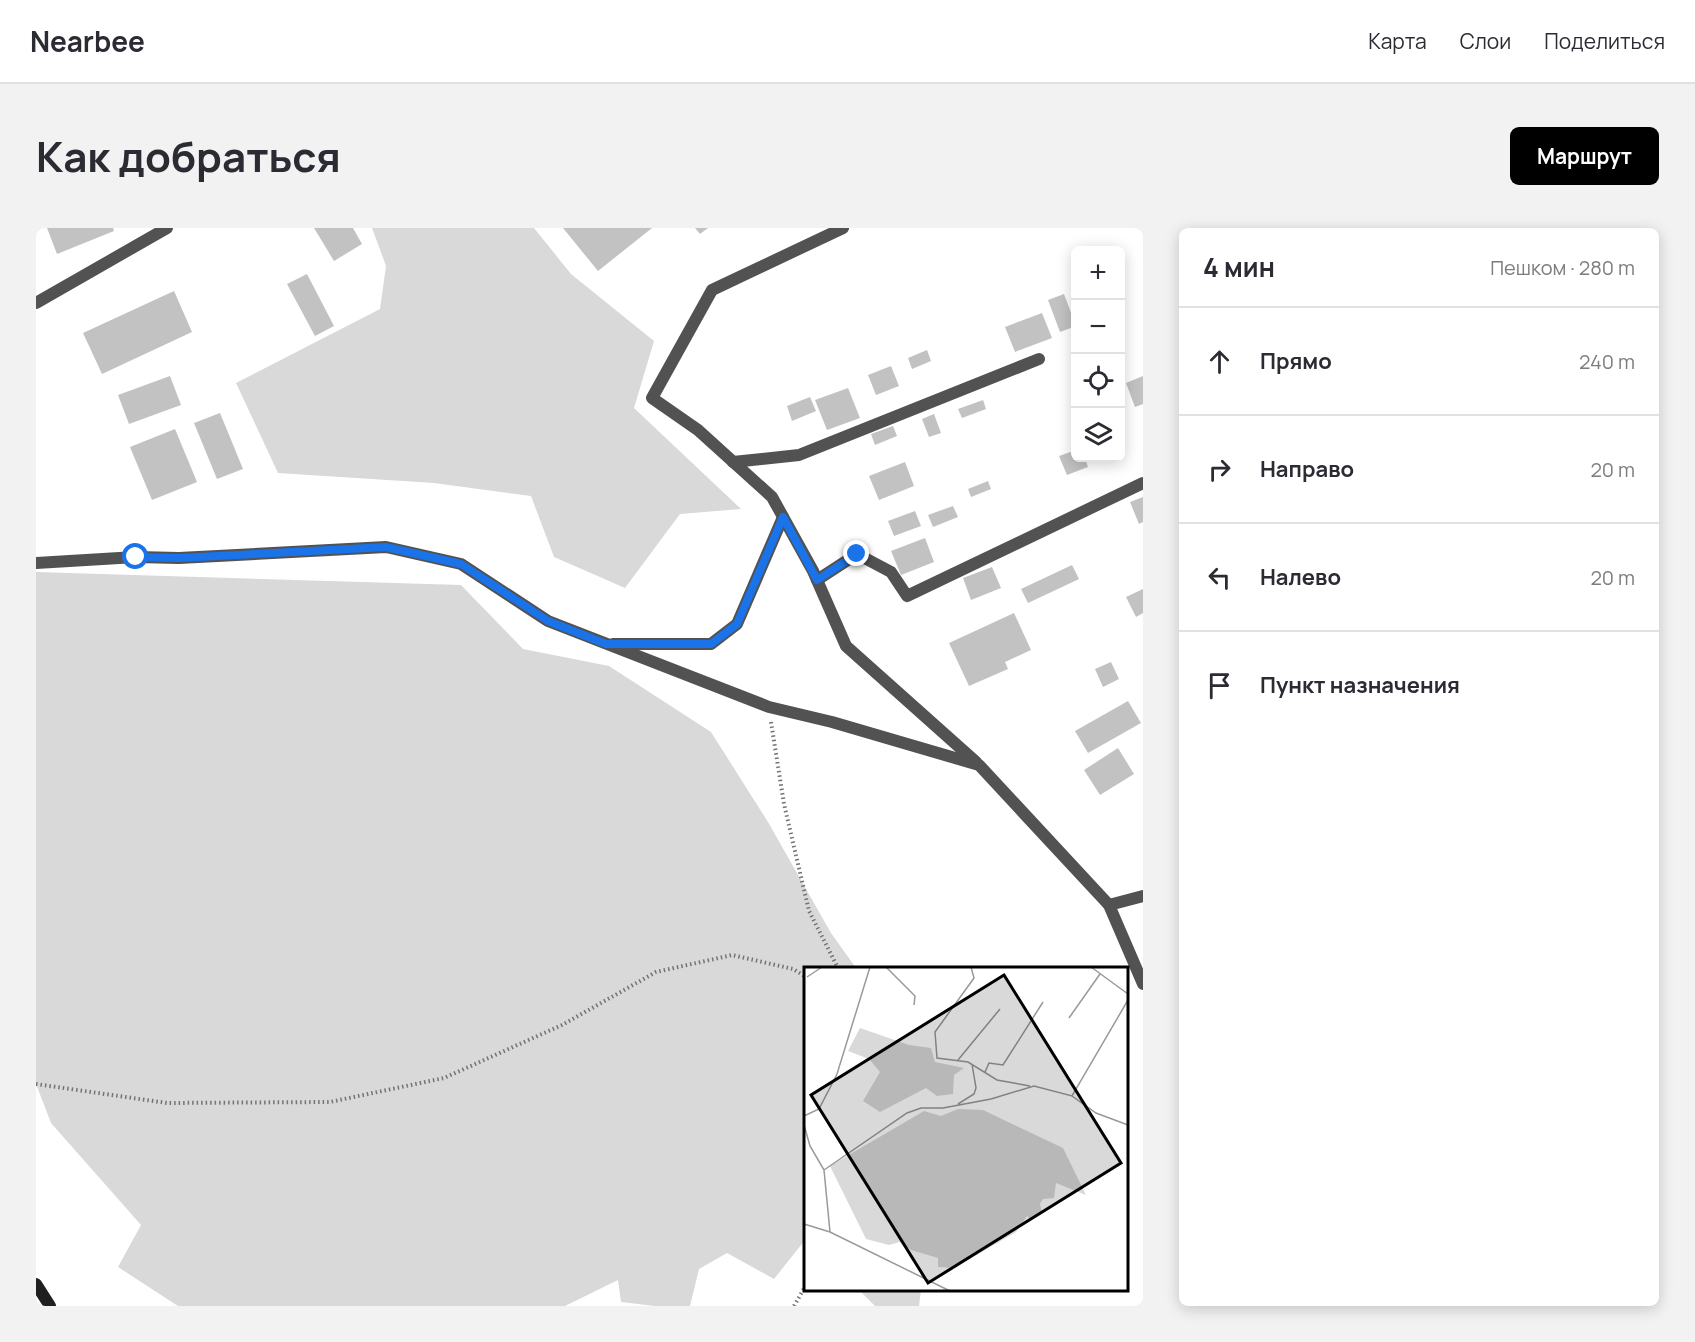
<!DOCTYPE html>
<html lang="ru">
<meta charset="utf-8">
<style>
body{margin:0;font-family:Manrope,sans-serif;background:#f2f2f3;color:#2b2b33}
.controls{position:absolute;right:18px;top:18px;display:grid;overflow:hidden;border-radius:9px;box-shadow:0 3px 15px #0003}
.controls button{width:54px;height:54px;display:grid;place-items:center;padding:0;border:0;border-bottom:2px solid #e1e1e2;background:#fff;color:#2b2b33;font:30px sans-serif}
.stop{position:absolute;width:18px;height:18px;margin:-14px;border:4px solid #1a73e8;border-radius:50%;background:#fff}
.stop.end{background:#1a73e8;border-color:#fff;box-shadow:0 2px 6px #0008}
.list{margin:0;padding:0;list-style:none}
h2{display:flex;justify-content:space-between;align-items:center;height:78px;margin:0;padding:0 24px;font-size:26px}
h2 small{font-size:20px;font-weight:400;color:#7c7c81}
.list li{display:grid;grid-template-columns:39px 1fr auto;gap:18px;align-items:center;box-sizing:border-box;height:108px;padding:0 24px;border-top:2px solid #e1e1e2}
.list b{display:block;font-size:22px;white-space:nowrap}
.list em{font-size:20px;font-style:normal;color:#7c7c81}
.icon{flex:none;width:33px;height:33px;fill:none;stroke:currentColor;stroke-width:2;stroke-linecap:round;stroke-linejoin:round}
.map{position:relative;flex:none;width:1107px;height:1078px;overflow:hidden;border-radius:9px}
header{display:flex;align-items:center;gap:36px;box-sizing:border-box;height:84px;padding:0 30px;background:#fff;border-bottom:2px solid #e1e1e2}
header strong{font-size:28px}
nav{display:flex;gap:33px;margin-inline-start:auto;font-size:21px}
.intro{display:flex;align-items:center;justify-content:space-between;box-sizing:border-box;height:144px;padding:0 36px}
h1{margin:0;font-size:42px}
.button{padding:15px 27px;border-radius:9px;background:#000;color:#fff;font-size:21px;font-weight:700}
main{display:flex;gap:36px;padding:0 36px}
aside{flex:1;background:#fff;border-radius:9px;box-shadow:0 3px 15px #0003}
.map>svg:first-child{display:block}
.green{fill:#d9d9d9}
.building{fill:#c2c2c2}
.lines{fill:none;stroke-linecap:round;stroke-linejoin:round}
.path{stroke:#747474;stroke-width:4;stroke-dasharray:1.5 3;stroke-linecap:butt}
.lane{stroke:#525252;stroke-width:12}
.street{stroke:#525252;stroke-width:12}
.secondary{stroke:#1f1f1f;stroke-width:12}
.route{stroke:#1a73e8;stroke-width:8}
.inset-road{fill:none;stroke:#999;stroke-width:1.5}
.view{fill:#000;fill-opacity:0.15;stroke:#000;stroke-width:3}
.inset-edge{fill:none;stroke:#000;stroke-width:3}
</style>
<header>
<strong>Nearbee</strong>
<nav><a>Карта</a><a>Слои</a><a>Поделиться</a></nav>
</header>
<div class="intro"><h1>Как добраться</h1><a class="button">Маршрут</a></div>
<main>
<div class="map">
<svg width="1107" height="1078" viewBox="0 0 1107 1078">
<rect width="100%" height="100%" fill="#fff"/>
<!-- green -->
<g class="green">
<polygon points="336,0 498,0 535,46 618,113 598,180 705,281 644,286 589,360 518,329 495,268 398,255 242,245 200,155 344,81 350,38"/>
<polygon points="0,344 425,357 487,421 573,438 675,504 732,594 795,705 820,740 770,740 769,1012 738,1051 691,1025 663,1041 654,1078 619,1078 585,1074 582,1052 529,1078 142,1078 82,1039 105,997 15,895 0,856"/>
<polygon points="823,1062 885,1062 883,1078 839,1078"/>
</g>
<!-- building -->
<g class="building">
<polygon points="11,0 77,0 78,3 21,26"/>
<polygon points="278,0 317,0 326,16 298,33"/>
<polygon points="527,0 616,0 562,43"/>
<polygon points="659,0 672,0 664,6"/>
<polygon points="271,46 298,98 279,108 251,56"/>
<polygon points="138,63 156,104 66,146 47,105"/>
<polygon points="1028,66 1040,98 1024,104 1012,72"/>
<polygon points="1006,85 1016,110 979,124 969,99"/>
<polygon points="891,122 895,133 876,141 872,130"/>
<polygon points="855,138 863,158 840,167 832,147"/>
<polygon points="134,148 145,177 93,196 82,167"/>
<polygon points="1107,148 1107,176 1099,179 1090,155"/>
<polygon points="812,160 824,190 791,202 779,172"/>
<polygon points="774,169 780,183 756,193 751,178"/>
<polygon points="947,172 950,181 926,190 922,181"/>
<polygon points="184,185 207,241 181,251 158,195"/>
<polygon points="898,186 905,205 893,209 886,191"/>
<polygon points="857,198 861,208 839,217 835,206"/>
<polygon points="139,201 161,254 116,272 94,219"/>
<polygon points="1040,222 1040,230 1049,230 1052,239 1031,247 1023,228"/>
<polygon points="869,234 878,258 843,272 833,248"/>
<polygon points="952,253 955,261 935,269 932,261"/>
<polygon points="1107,269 1107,294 1103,296 1094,274"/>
<polygon points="917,278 922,289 897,299 892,287"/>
<polygon points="879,283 885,298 858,308 852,293"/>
<polygon points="889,310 898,334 865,347 855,323"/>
<polygon points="1036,337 1043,351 992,375 985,361"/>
<polygon points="956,339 965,360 935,372 927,350"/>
<polygon points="1107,361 1107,385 1100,389 1090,369"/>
<polygon points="978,385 995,422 969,434 972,441 933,458 913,415"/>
<polygon points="1075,434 1083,451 1067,459 1059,441"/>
<polygon points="1092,473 1105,495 1052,525 1039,503"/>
<polygon points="1082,520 1098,546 1064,567 1048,542"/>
</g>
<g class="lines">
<!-- path -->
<g class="path">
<polyline points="735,494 748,576 773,683 802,740"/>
<polyline points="0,856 131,875 294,874 408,850 526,797 620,744 696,727 757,741 770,749"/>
<polyline points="758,1078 770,1057"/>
</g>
<!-- lane -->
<g class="lane">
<polyline points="807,0 676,62 616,170 662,202 736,269 777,343 810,418 940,534"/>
<polyline points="697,234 763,227 1003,131"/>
<polyline points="0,335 100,329 143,330 350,319 425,336 512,393 733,479 796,494 943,537 1073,677 1107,668"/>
<polyline points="781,352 821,326 855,344 871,368 1107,255"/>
<polyline points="577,416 675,416 701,396 747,289"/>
<polyline points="1073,677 1107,756"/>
</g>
<!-- street -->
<polyline class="street" points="0,75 131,0"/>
<!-- secondary -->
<polyline class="secondary" points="0,1056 14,1078"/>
</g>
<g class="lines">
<!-- route -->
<polyline class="route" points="100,329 143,330 350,319 425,336 512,393 570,416 675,416 701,396 747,289 781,352 821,326"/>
</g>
<!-- overview -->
<g transform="translate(768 739)">
<rect width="324" height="324" fill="#fff"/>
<path d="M56,61L105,78L127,81L131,95L160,101L150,108L149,127L133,129L122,121L76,145L59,134L76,105L65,92L44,84ZM154,142L179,143L259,181L282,228L252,216L250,231L239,232L236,237L238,246L226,252L223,249L212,265L150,301L134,300V291L107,283L96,275L85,278L62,272L26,199L120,144L137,149Z" fill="#d9d9d9"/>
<path class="inset-road" d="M82,0L111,29L110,38M167,0L170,11L131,65L133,91L164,95L193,113L226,119M287,0L324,27M3,10L18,0M265,51L296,7M154,93L196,42M181,105L185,96L199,98L239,35M268,129L292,146L324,158M154,137L170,127L172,121L168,97M0,149L15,142L33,107L66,0M0,158L6,179L20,203L26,265M20,203L103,146L117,141H139L187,132L230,119L268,129L324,33M0,257L26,265L146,324"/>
<path class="view" d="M200,8L317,196L124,316L7,128Z"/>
<rect width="324" height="324" class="inset-edge"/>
</g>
</svg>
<div class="controls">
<button>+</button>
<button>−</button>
<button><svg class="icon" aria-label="locate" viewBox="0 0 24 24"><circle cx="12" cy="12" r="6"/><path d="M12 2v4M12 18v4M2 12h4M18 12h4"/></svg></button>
<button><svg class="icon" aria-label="layers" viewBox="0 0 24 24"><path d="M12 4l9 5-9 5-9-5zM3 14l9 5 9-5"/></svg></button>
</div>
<div class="stop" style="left:100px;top:329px"></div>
<div class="stop end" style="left:821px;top:326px"></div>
</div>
<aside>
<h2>4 мин<small>Пешком · 280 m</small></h2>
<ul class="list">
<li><svg class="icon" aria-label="ahead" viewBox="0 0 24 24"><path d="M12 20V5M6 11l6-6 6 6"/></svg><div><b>Прямо</b></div><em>240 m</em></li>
<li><svg class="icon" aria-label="right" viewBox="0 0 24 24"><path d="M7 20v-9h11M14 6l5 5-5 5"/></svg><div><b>Направо</b></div><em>20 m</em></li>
<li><svg class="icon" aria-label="left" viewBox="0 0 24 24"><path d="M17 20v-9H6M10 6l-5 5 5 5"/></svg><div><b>Налево</b></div><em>20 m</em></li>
<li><svg class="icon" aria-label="arrive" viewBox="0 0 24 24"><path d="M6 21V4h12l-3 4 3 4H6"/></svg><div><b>Пункт назначения</b></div></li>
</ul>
</aside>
</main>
